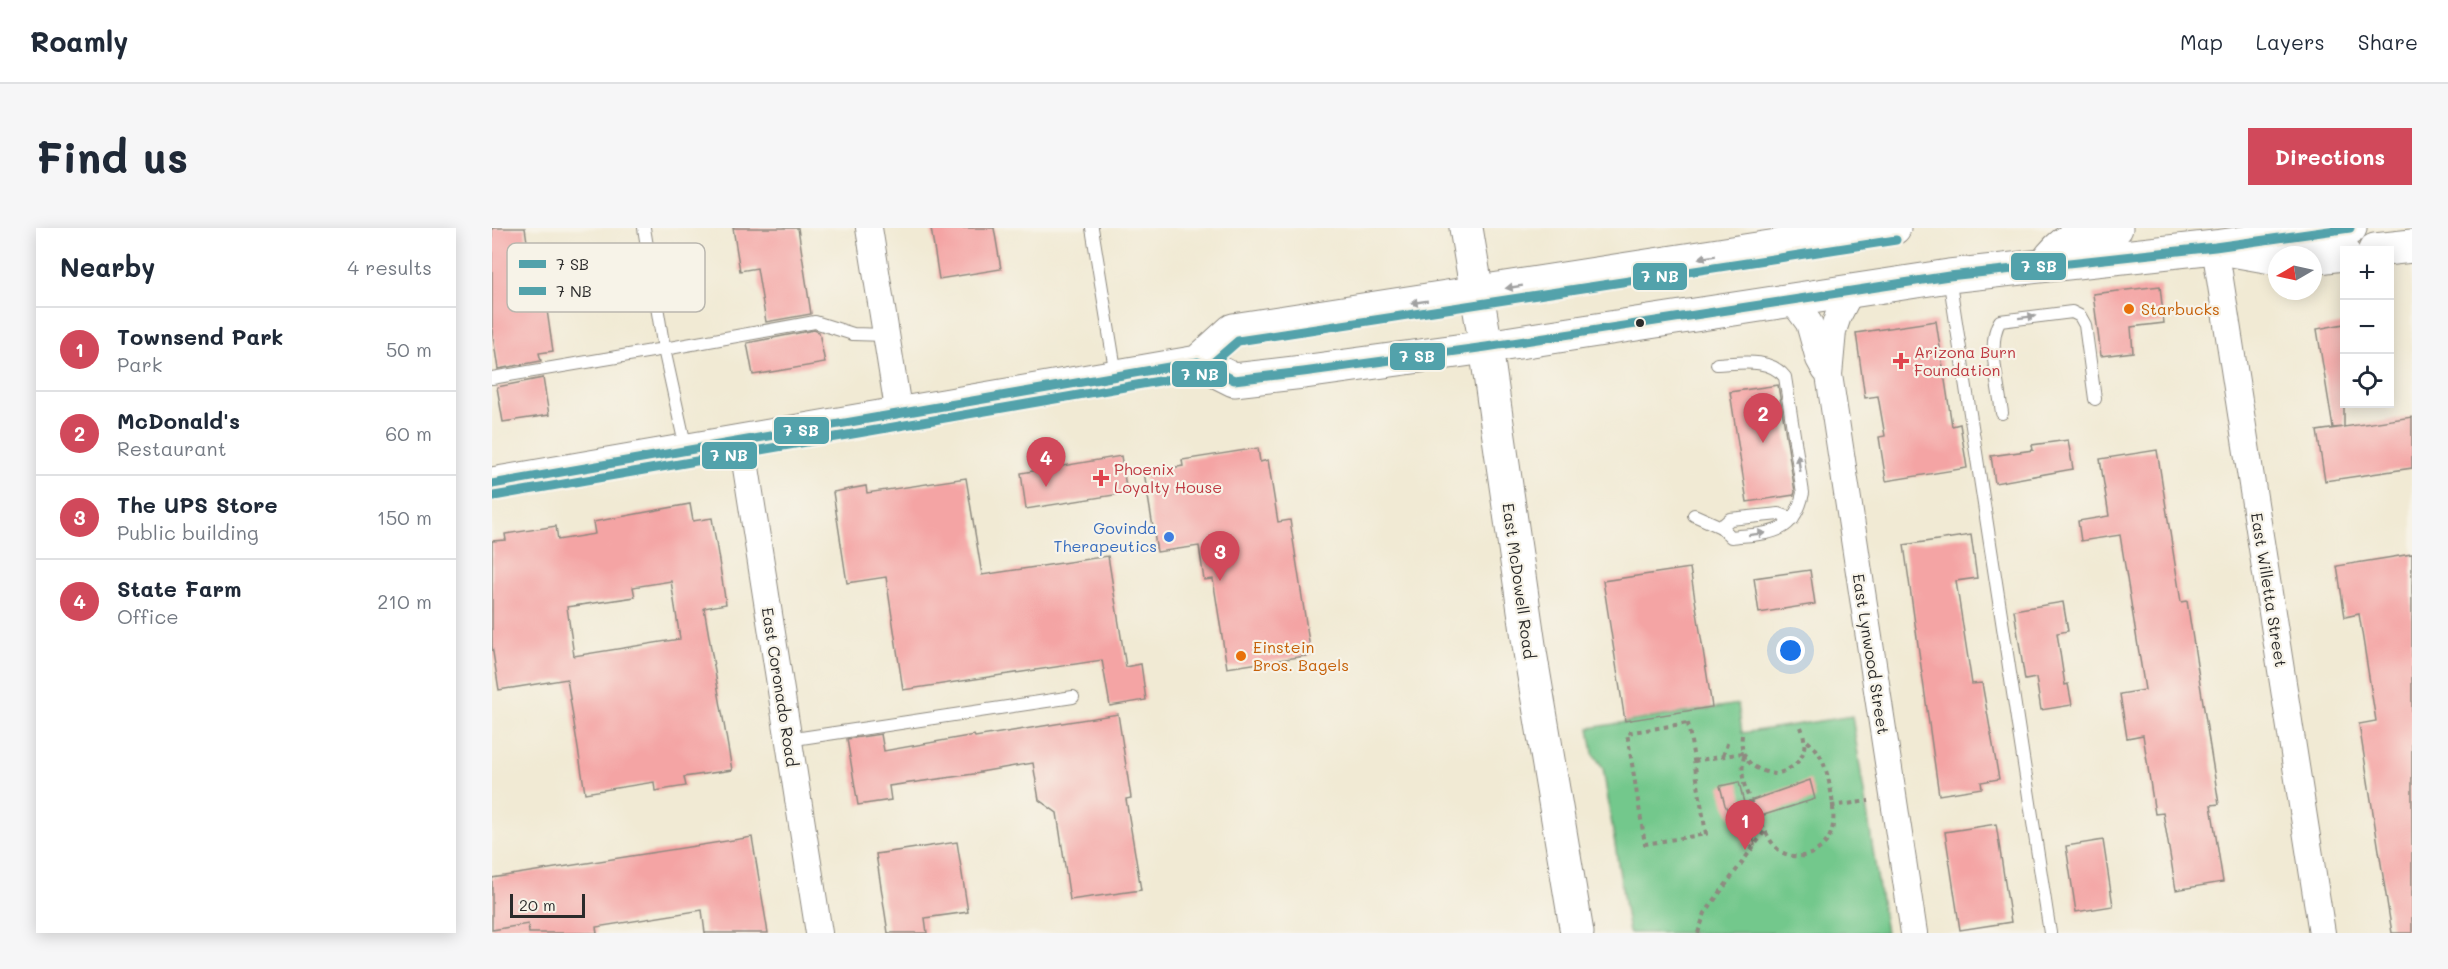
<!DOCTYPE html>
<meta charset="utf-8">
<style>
body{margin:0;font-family:Mali,sans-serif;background:#f6f6f7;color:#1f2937}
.controls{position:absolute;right:18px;top:18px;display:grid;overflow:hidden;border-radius:0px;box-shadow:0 3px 15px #0003}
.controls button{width:54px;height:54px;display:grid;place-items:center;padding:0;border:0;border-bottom:2px solid #e0e1e3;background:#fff;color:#1f2937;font:30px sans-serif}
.compass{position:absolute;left:1776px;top:18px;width:54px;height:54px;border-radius:50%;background:#fff;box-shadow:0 3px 15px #0003;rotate:261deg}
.scale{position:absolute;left:18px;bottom:15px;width:75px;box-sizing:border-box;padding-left:6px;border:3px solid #2b2b2b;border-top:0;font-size:16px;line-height:21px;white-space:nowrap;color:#2b2b2b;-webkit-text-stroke:4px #f7f3e8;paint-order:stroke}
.you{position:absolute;left:1299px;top:423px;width:21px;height:21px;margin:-15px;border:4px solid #fff;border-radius:50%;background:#1a73e8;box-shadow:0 0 0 9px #1a73e833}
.badge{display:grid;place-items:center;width:39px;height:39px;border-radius:50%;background:#d1495b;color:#fff;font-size:20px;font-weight:700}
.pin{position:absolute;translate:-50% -50px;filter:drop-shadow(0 2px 3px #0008)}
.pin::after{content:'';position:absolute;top:32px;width:21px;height:18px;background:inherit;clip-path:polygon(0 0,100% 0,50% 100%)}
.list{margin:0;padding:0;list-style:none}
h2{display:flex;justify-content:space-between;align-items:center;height:78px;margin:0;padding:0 24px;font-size:26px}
h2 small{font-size:20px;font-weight:400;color:#747a83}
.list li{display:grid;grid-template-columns:39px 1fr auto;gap:18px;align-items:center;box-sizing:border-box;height:84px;padding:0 24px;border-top:2px solid #e0e1e3}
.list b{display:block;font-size:22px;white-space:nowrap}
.list p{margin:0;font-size:20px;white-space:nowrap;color:#747a83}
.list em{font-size:20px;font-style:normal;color:#747a83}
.icon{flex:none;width:33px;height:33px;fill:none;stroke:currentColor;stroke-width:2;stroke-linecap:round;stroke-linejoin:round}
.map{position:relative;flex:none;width:1920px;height:705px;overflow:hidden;border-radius:0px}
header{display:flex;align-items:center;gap:36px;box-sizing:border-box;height:84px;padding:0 30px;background:#fff;border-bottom:2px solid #e0e1e3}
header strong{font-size:28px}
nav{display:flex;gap:33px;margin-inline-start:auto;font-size:21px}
.intro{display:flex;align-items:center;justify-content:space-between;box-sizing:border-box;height:144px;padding:0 36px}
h1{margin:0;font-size:42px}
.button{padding:15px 27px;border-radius:0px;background:#d1495b;color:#fff;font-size:21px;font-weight:700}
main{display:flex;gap:36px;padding:0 36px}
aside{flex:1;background:#fff;border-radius:0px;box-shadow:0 3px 15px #0003}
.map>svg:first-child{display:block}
.green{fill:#73c88c;stroke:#4f7a5c;stroke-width:1.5}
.building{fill:#f4a4a4;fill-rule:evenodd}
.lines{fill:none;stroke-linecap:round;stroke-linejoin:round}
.lane-casing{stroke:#8e8a80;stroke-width:14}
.street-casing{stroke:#8e8a80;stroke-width:28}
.primary-casing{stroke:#8e8a80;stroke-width:35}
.highway-casing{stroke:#8e8a80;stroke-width:35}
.path{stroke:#8e8a80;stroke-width:4;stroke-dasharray:4.5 4.5;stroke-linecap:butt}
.lane{stroke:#fff;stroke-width:12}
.street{stroke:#fff;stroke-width:26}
.primary{stroke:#fff;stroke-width:33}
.highway{stroke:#fff;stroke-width:33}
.bus-1-casing{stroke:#f7f3e8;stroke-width:14}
.bus-2-casing{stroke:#f7f3e8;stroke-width:14}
.bus-1{stroke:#52a2ab;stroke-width:9}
.bus-2{stroke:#52a2ab;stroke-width:9}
.oneway{fill:#a0a0a0}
.food-dot{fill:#e8710a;stroke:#f7f3e8;stroke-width:2}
.bus-dot{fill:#2b2b2b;stroke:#f7f3e8;stroke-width:2}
.health-dot{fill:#e0444e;stroke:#f7f3e8;stroke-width:2}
.shop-dot{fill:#3f7fe0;stroke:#f7f3e8;stroke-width:2}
.labels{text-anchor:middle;stroke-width:4.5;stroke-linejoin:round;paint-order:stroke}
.food-label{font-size:16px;fill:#c56008;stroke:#f7f3e8;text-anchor:start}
.health-label{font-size:16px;fill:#be3a42;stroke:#f7f3e8;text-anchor:start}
.shop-label{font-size:16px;fill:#366cbe;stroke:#f7f3e8;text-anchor:end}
.street-label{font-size:16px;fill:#2b2b2b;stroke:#f7f3e8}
.key{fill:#f7f3e8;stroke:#bab7af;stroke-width:1.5}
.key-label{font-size:16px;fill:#2b2b2b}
.line-badge{stroke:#f7f3e8;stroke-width:2}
.badge-label{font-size:16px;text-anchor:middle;font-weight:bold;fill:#fff}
</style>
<header>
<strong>Roamly</strong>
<nav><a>Map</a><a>Layers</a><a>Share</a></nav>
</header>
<div class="intro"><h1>Find us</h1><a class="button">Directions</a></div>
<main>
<aside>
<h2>Nearby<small>4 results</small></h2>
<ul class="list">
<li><span class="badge">1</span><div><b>Townsend Park</b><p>Park</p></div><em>50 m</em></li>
<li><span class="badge">2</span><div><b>McDonald's</b><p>Restaurant</p></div><em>60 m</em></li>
<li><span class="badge">3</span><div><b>The UPS Store</b><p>Public building</p></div><em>150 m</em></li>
<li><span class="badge">4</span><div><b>State Farm</b><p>Office</p></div><em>210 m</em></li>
</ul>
</aside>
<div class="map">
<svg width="1920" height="705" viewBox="0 0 1920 705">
<rect width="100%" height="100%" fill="#f7f3e8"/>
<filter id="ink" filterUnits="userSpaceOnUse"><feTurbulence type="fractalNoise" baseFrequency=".0167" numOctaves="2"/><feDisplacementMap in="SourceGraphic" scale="12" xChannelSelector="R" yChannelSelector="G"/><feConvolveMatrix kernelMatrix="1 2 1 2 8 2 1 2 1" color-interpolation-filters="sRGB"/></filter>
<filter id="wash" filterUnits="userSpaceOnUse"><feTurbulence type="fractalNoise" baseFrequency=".008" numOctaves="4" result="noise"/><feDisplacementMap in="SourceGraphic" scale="24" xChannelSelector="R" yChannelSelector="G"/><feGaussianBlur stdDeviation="1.35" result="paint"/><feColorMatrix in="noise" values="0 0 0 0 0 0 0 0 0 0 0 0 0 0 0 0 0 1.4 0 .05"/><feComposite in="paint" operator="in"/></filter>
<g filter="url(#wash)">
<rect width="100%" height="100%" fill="#f1ead4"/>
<!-- green -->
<polygon class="green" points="1246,476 1250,505 1360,488 1394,705 1137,705 1111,540 1101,525 1097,500"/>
<g id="blocks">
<!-- building -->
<g class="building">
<polygon points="0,0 33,0 37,27 54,24 60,61 52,62 61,123 47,125 49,133 6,141 0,102"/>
<polygon points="241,0 306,0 319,86 274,94 265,40 248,43"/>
<polygon points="439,0 502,0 509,41 447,51"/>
<polygon points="1668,58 1672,95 1639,99 1641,124 1609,128 1601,66"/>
<polygon points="1444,93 1460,198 1468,196 1475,240 1394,253 1387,209 1393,208 1386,168 1373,170 1364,105"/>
<polygon points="1852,96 1852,199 1920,189 1920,240 1833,253 1825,203 1852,199 1841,200 1825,101"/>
<polygon points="322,102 327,104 333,135 261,147 255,115"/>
<polygon points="51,150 57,187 11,194 5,159"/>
<polygon points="1286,157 1303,264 1302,267 1255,274 1238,164"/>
<polygon points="1576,212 1581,241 1503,255 1499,228 1541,222 1540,217"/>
<polygon points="766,220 768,234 776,232 786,294 798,292 819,427 735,440 721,351 712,352 707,318 665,324 652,244 691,238 690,232"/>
<polygon points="1665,222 1689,374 1695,373 1727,576 1719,577 1731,654 1684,662 1671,585 1663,586 1651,507 1635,510 1628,466 1653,462 1628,307 1589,313 1586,293 1617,288 1608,231"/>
<polygon points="629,228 635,265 534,281 529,245"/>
<polygon points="474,250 490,347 616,328 634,439 649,436 654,472 618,478 610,432 411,462 394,349 355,355 341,264 374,258 375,265"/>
<path d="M198,276L201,293L220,290L234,376L212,380L240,542L192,549L194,558L163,563L162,554L93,565L75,451L7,462L0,418V313L14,312L13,306L64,298L66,312L103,306L101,294ZM179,353L188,411L82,428L75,379L143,369L141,359Z"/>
<polygon points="1479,307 1485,350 1464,353 1480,456 1490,455 1507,551 1489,554 1490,560 1447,567 1412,317"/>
<polygon points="1920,326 1920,705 1900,705 1867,496 1884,493 1867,386 1853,389 1845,338"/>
<polygon points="1198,340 1220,479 1133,493 1111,353"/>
<polygon points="1318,342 1323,376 1267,385 1262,350"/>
<polygon points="1571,374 1576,403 1565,405 1573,457 1576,456 1580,477 1549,482 1544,450 1533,452 1522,382"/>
<polygon points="626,486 639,570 634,571 649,662 578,672 565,585 547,572 541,535 488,544 489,545 397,558 399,572 366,577 355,511 389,506 392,523 482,507 483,509"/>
<polygon points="1318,552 1323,571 1269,588 1257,595 1263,617 1255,619 1233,577 1228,558 1247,554 1252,575"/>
<polygon points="1504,596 1519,694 1468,702 1453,604"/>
<polygon points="260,609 276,705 213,705 210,682 104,699 105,705 37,705 36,696 0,702 0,650"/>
<polygon points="1611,612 1621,678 1584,684 1574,618"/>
<polygon points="465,614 476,684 433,690 435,705 396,705 384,626"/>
</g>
</g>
</g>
<g filter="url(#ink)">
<use href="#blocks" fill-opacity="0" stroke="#8e8a80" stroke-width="1.5"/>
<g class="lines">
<!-- lane casing -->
<g class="lane-casing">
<g id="lane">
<polyline points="600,0 624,147"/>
<polyline points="1457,49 1558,705"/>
<polyline points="0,150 172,121 152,0"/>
<path d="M1510,185C1507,159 1494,114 1508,93L1580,84L1588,88L1593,97L1603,171"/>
<polyline points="194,221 172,121 323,94 361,106 394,107"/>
<path d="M1202,287L1229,299L1239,309C1276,305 1302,308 1311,265L1293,149C1277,129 1248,135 1225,136"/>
<polyline points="1229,299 1238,291 1287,286 1301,291"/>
<polyline points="296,512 581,469"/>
</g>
</g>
<!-- street casing -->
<g class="street-casing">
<g id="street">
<polyline points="377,0 407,187"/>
<polyline points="1723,19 1830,705"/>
<polyline points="1359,63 1346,88 1341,103 1337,147 1422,705"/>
<polyline points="1300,72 1317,95 1327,131 1333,142"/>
<polyline points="250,214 327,705"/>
</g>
</g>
<!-- primary casing -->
<g class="primary-casing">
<g id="primary">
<polyline points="974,0 994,119 1038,424 1085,705"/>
<path d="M1553,37C1575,5 1589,8 1624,0"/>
<polyline points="706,134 742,152 811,144 994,119 1457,48 1723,19 1858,0"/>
<polyline points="0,256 706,134 741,102 1402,0"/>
</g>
</g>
<!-- highway casing -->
<g class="highway-casing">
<g id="highway">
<polyline points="1723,19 1785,30"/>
<polyline points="1883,22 1920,18"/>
<polyline points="1821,30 1852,26"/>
</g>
</g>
<!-- path -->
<g class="path">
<polygon points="1196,495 1214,606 1153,616 1135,505"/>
<path d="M1250,507C1247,531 1261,543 1284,546C1309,539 1318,523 1309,499"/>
<polyline points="1231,528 1236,513"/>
<path d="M1252,528C1247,552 1255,567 1266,588C1272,600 1278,616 1288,623C1308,636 1334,624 1340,602C1345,584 1336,536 1324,521C1321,518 1317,515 1314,512"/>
<polyline points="1202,533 1251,525"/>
<polyline points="1339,578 1377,573"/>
<polyline points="1206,705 1213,685 1273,603"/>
</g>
<!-- lane -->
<use href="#lane" class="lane"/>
<!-- street -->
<use href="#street" class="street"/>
<!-- primary -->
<use href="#primary" class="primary"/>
<!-- highway -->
<use href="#highway" class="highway"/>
<!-- bus-1 casing -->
<g class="bus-1-casing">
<polyline id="bus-1" points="0,256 706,134 742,152 811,144 994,119 1457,48 1723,19 1858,0"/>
</g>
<!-- bus-2 casing -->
<g class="bus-2-casing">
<polyline id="bus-2" points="2,268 708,146 746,113 1404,12"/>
</g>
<!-- bus-1 -->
<use href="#bus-1" class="bus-1"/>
<!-- bus-2 -->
<use href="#bus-2" class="bus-2"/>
</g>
<!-- one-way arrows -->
<defs><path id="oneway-solid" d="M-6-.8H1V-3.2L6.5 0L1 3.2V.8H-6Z" transform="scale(1.5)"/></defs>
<g class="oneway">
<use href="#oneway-solid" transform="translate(1215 29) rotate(171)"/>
<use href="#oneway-solid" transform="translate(1022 59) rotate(171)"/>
<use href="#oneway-solid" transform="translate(927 74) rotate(171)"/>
<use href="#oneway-solid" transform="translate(1535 89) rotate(-7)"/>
<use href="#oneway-solid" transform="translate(1307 235) rotate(-99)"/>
<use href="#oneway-solid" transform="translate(1265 306) rotate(-7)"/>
</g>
</g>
<!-- markers -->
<g class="food-dot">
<circle cx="1637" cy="81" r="6"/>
<circle cx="749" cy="428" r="6"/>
</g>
<circle class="bus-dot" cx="1148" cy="95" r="5"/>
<g class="health-dot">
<path d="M1406 124h6v6h6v6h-6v6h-6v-6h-6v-6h6z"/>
<path d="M606 241h6v6h6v6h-6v6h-6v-6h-6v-6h6z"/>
</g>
<circle class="shop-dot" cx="677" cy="309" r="6"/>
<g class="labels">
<!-- food labels -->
<g class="food-label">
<text x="1649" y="87">Starbucks</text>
<text x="761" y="425">Einstein<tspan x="761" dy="18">Bros. Bagels</tspan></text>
</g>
<!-- health labels -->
<g class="health-label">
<text x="1422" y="130">Arizona Burn<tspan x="1422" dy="18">Foundation</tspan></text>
<text x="622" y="247">Phoenix<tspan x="622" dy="18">Loyalty House</tspan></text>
</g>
<!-- shop labels -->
<g class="shop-label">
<text x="665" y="306">Govinda<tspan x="665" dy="18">Therapeutics</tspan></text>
</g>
<!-- street labels -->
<g class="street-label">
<text transform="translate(1027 353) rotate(82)" y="6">East McDowell Road</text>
<text transform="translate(1777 362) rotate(81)" y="6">East Willetta Street</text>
<text transform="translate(1379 426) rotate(81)" y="6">East Lynwood Street</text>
<text transform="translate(288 459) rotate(81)" y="6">East Coronado Road</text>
</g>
</g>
<!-- legend -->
<rect x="15" y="15" width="198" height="69" rx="9" class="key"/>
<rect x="27" y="32" width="27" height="8" fill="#52a2ab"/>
<rect x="27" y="59" width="27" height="8" fill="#52a2ab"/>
<g class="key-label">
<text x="64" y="42">7 SB</text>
<text x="64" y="69">7 NB</text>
</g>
<g class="line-badge">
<rect x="1518" y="24" width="57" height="29" rx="6" fill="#52a2ab"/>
<rect x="1140" y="34" width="56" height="29" rx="6" fill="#52a2ab"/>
<rect x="897" y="114" width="57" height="29" rx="6" fill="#52a2ab"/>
<rect x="679" y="132" width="57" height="28" rx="6" fill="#52a2ab"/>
<rect x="281" y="188" width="57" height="29" rx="6" fill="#52a2ab"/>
<rect x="209" y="213" width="57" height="29" rx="6" fill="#52a2ab"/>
</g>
<g class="badge-label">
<text x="1547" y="44">7 SB</text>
<text x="1168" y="54">7 NB</text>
<text x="925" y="134">7 SB</text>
<text x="708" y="152">7 NB</text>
<text x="309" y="208">7 SB</text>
<text x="237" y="233">7 NB</text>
</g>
</svg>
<div class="controls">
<button>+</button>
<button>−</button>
<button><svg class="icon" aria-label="locate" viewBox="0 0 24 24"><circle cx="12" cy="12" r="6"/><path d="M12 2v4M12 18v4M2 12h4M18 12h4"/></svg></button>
</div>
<svg class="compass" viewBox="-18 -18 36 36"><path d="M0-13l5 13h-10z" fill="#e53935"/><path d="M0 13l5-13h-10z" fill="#747a83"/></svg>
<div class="scale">20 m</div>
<div class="you"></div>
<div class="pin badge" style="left:1253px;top:622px">1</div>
<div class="pin badge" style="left:1271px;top:215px">2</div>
<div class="pin badge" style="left:728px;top:353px">3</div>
<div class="pin badge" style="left:554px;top:259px">4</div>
</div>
</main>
